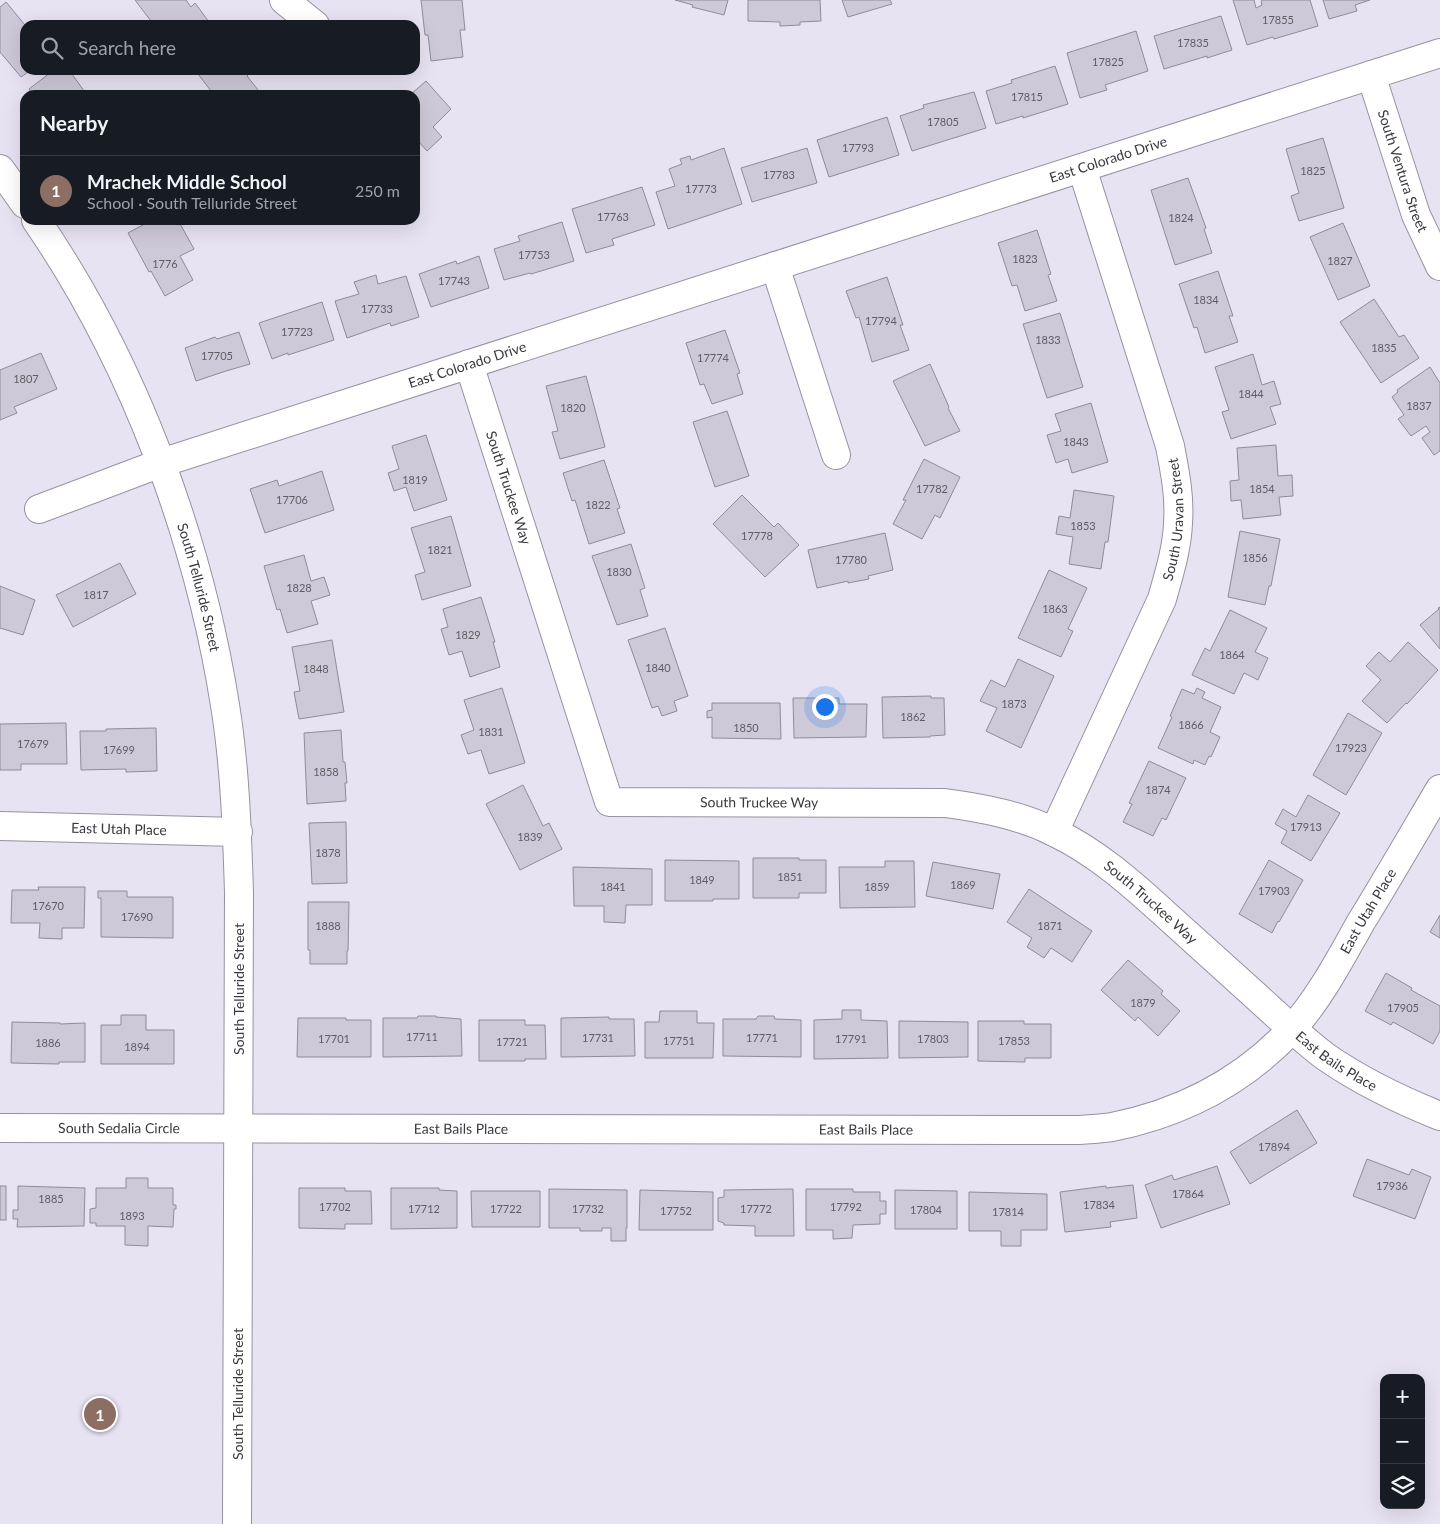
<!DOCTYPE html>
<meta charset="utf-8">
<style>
body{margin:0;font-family:Lato,sans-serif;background:#242831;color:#f1f3f6}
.controls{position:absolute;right:15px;bottom:15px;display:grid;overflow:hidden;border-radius:10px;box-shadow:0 5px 20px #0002}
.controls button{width:45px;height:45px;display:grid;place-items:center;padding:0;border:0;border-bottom:1px solid #363941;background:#171b24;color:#f1f3f6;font:25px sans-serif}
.you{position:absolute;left:824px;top:706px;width:18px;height:18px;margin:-12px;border:4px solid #fff;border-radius:50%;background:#1a73e8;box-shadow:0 0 0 8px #1a73e833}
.badge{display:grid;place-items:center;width:32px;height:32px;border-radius:50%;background:#248c41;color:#fff;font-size:16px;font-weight:700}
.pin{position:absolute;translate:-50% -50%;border:2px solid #fff;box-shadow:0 1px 5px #0006}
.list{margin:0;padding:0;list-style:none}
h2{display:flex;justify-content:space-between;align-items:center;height:65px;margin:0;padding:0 20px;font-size:21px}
h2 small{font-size:16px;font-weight:400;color:#9ea1a6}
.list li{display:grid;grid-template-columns:32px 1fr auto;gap:15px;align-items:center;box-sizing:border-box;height:70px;padding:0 20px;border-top:1px solid #363941}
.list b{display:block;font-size:19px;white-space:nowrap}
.list p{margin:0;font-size:16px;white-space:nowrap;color:#9ea1a6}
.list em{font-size:16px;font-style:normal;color:#9ea1a6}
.icon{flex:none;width:28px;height:28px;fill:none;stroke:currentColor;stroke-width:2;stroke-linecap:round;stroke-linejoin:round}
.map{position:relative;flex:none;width:1440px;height:1524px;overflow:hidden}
.search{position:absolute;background:#171b24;box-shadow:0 5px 20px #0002;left:20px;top:20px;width:400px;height:55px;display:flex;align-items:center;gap:12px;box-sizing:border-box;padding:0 18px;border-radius:15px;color:#9ea1a6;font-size:19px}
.panel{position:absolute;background:#171b24;box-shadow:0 5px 20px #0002;left:20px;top:90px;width:400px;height:135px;border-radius:15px}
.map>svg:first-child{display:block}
.building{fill:#cec9d9;stroke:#908b9a}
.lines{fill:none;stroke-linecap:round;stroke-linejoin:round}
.minor-casing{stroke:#9692a0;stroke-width:30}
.minor{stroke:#fff;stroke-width:28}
.labels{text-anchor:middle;stroke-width:4;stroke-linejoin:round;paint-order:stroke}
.number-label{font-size:11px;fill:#5f5c65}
.street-label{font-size:14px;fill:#3a383e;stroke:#fff}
</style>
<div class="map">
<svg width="1440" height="1524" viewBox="0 0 1440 1524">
<rect width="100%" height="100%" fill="#e8e3f3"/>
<!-- building -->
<g class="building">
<polygon points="135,0 186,0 191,7 195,3 209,22 204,25 154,25"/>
<polygon points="421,0 462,0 465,30 460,30 463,57 431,61 428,35 425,35"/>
<polygon points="675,0 728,0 724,15 692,7 693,5"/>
<polygon points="748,0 820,0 821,21 800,22 800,25 780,26 780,22 748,21"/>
<polygon points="842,0 890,0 892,4 848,17"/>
<polygon points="1233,0 1254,0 1256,8 1262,5 1261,1 1263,0 1310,0 1318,26 1274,39 1273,37 1247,45"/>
<polygon points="1323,0 1370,0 1355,5 1357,11 1329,19"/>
<polygon points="6,2 25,25 25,70 31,70 21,77 0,52 0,7"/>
<polygon points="1221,16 1232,50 1207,58 1207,56 1164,69 1154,36"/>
<polygon points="1136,31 1148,71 1105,85 1107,90 1080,98 1067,53"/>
<polygon points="1055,66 1068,104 1023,118 1023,116 996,124 986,91 1012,83 1011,80"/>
<polygon points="54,70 69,70 87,95 33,95 29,89"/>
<polygon points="195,70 246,70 249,74 247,76 262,95 214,95"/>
<polygon points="426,81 451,109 433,127 442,137 427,151 419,142 415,145 415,95 410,95"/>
<polygon points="974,92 986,128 912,151 900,116 924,108 923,105"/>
<polygon points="887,117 899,155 829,177 817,140"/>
<polygon points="1323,138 1344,208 1299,221 1291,196 1299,193 1286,149"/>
<polygon points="724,148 742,204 668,229 656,192 675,186 669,169 682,164 680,159 690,156 691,160"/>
<polygon points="807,148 817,183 752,202 741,168"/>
<polygon points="1188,178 1206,228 1204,229 1212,253 1175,265 1151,190"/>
<polygon points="642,187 655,225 612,239 614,245 586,253 572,209"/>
<polygon points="152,220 178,220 194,249 180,256 193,280 165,296 151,271 149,272 128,233"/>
<polygon points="562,222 574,261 531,274 530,273 504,280 494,249 520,241 518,236"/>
<polygon points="1343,223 1370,286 1338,300 1310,237"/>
<polygon points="1037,230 1051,274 1048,275 1057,301 1025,311 1017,285 1012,286 998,243"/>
<polygon points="479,256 489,288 431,307 419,274 456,261 457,264"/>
<polygon points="1218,271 1233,316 1229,316 1238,342 1205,353 1197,327 1194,328 1179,284"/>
<polygon points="376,275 378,284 406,276 419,317 391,326 390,323 347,338 335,301 359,294 354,282"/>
<polygon points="887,277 903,325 900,325 909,350 872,362 859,317 856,318 846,291"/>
<polygon points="1374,299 1399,337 1404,335 1419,358 1381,383 1340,322"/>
<polygon points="322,302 334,340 288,355 288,353 272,359 259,323"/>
<polygon points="1060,313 1083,387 1047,398 1023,324"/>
<polygon points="725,330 740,373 737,374 743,394 712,404 704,384 700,385 686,343"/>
<polygon points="239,332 250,364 226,371 196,381 185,348 215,337 217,339"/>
<polygon points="41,353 57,389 14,407 17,413 0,420 0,370"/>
<polygon points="1253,354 1262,385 1274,381 1281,404 1270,407 1276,424 1231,439 1222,412 1229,410 1215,367"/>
<polygon points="930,364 949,407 948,408 960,431 925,446 893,381"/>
<polygon points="1430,367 1440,383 1440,451 1434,455 1422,438 1430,432 1426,426 1411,436 1398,419 1404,415 1392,397 1398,392 1397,390"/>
<polygon points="586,376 605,447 560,459 552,432 558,431 546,386"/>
<polygon points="1091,403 1108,462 1072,473 1068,459 1056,463 1047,435 1061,431 1055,414"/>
<polygon points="727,411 749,476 715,487 693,422"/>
<polygon points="426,435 447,500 414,511 406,487 394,491 388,473 399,469 392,446"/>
<polygon points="1276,445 1278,476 1292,475 1293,496 1279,497 1281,515 1243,519 1241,500 1231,501 1230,481 1239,480 1237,448"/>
<polygon points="924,459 960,477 940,518 935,515 922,539 893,524 906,500 903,500"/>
<polygon points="604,460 620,508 617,509 625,533 589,544 575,500 572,501 563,473"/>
<polygon points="322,471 334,510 265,533 250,489 277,480 279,486"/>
<polygon points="1074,490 1114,496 1108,542 1105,542 1101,569 1069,564 1073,537 1056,534 1059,516 1070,518"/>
<polygon points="742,495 774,527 778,523 799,545 765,577 713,524"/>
<polygon points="451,516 471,586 422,600 415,575 425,572 411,528"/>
<polygon points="1240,531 1280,539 1271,586 1269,586 1265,605 1228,597"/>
<polygon points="885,533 893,570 868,576 869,579 848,583 848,581 817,588 808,550"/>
<polygon points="631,544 645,588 640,590 648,616 617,625 592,556"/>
<polygon points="304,555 311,581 324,577 330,595 311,601 318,624 287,633 280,609 277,610 264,566"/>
<polygon points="120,563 136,594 73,627 56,595"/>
<polygon points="1049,570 1087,588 1068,629 1073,631 1061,657 1018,638"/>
<polygon points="0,586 35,600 23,635 0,628"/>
<polygon points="481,597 495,642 493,642 500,667 470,677 462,651 449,655 441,629 448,627 443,609"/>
<polygon points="1440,607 1440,649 1420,625 1439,609 1438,608"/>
<polygon points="1230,610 1267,628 1255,652 1268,658 1258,680 1244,673 1234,694 1192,675 1205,648 1210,651"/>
<polygon points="665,628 688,696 674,701 677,711 662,716 658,706 652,708 628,640"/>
<polygon points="332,640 344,712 299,719 294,692 300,691 292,647"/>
<polygon points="1408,642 1438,670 1407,704 1406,703 1387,723 1362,701 1381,680 1366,666 1379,652 1390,662"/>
<polygon points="1018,659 1054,676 1021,748 986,731 997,708 980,701 991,680 1005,687"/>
<polygon points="502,688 525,763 489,774 481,750 468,754 461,735 474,730 464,700"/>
<polygon points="1197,688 1205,692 1202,698 1221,707 1210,732 1220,737 1211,757 1209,756 1205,765 1194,760 1193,764 1158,748 1172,717 1170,716 1182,689 1194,694"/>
<polygon points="931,696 931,698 944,698 945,735 930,736 930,737 883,738 882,697"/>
<polygon points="793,698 839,698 839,704 867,704 866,737 794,738"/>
<polygon points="712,703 780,703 781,739 712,738 712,717 707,718 707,711 712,710"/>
<polygon points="1348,713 1382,733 1346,795 1313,775"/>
<polygon points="66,723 67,764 21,764 21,770 0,770 0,724"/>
<polygon points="156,728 157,771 126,772 126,769 81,770 80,731 106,731 106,729"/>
<polygon points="341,730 343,762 345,762 347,783 345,783 346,801 307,804 304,733"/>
<polygon points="1149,761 1186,778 1166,820 1162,818 1153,836 1123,822 1132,804 1129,803"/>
<polygon points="523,785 543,826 549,823 562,849 520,870 486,804"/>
<polygon points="1308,795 1340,813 1311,861 1281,843 1287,831 1275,824 1283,809 1296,817"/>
<polygon points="346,822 347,883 312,884 309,823"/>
<polygon points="753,858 799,858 799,860 826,860 826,893 799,893 799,898 753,898"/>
<polygon points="665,860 739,861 739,899 713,899 713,901 665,901"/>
<polygon points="1269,860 1303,880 1279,922 1278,921 1272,933 1239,914"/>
<polygon points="885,861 914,861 915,907 840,908 839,867 885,867"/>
<polygon points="933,862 1000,874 993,909 926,896"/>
<polygon points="573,867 652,869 652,905 626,905 625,923 604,922 604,906 574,906"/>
<polygon points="38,887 85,887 84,928 62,928 62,939 39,938 40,923 11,923 12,890 39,890"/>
<polygon points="1029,889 1092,931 1072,962 1051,948 1044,958 1027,947 1032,938 1007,922"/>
<polygon points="98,891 127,891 127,897 173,897 173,938 101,937 101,898 98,898"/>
<polygon points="308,902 349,902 348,951 347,951 347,964 310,964 310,950 308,950"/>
<polygon points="1440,915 1440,938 1430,932"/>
<polygon points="1128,960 1163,991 1161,994 1180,1011 1158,1036 1138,1017 1135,1021 1101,990"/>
<polygon points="1386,973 1412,988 1411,990 1440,1006 1440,1031 1433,1044 1393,1022 1391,1025 1365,1011"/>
<polygon points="842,1010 861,1010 861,1020 887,1021 888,1058 814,1059 814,1020 842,1019"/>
<polygon points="660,1011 697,1011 697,1023 714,1023 713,1058 645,1058 645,1022 659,1022"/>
<polygon points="121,1015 146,1015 146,1030 174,1030 174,1064 101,1064 101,1025 121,1025"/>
<polygon points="418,1016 436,1016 436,1017 461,1019 462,1056 383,1057 383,1018 417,1018"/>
<polygon points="758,1016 774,1016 775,1019 801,1020 801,1057 723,1056 723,1019 756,1019"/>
<polygon points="609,1017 609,1019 634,1019 635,1056 561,1057 561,1018"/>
<polygon points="298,1018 346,1018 346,1020 371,1020 371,1057 297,1057"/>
<polygon points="479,1020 525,1020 525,1025 545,1025 546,1059 525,1059 525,1061 479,1061"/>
<polygon points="899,1021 968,1022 968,1057 899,1058"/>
<polygon points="978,1021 1024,1021 1024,1024 1051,1024 1051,1058 1025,1058 1025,1062 978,1061"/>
<polygon points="12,1022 60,1023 60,1024 85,1023 85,1062 59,1062 59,1064 11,1063"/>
<polygon points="1297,1110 1317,1143 1250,1184 1230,1152"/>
<polygon points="1367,1159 1409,1175 1412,1169 1431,1177 1415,1219 1353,1196"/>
<polygon points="1217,1166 1230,1204 1161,1228 1145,1185 1172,1175 1174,1180"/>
<polygon points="126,1178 148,1178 148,1188 173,1188 173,1205 176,1205 176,1209 174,1209 173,1227 148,1226 148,1246 125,1245 125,1226 96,1226 96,1223 90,1223 90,1209 96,1208 96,1188 126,1188"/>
<polygon points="1133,1185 1137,1218 1110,1222 1111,1227 1065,1232 1060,1192 1106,1186 1106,1188"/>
<rect x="0" y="1186" width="6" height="34"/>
<polygon points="18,1186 85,1188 84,1226 17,1227 18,1219 13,1219 13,1210 18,1210"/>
<polygon points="299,1188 345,1188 345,1191 371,1191 372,1224 345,1224 345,1229 299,1228"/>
<polygon points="391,1188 439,1188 439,1190 457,1191 457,1228 391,1229"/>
<polygon points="549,1189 627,1190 627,1228 626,1228 626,1241 611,1241 611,1228 602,1228 602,1231 580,1231 580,1228 549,1228"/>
<polygon points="793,1189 794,1236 755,1236 755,1226 724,1225 724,1223 718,1221 718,1198 724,1197 724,1190"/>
<polygon points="806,1189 853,1189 853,1192 880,1192 880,1201 886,1201 886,1214 880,1214 880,1224 853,1225 852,1238 833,1239 833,1230 806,1230"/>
<polygon points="640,1190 713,1192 713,1230 639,1230"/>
<polygon points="895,1190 957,1191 957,1229 895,1229"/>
<polygon points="471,1191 540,1191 540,1227 472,1227"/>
<polygon points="969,1192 1047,1194 1047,1230 1021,1230 1021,1246 1001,1246 1001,1231 969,1231"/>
</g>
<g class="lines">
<!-- minor casing -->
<g class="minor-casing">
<g id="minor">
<polyline points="284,0 315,25"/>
<path id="s1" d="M1371,75L1416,215L1440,266"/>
<polyline points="0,169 25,204"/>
<path id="s2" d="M36,220C133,361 198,536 225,705C235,767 237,830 239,892L237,1524"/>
<polyline points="775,266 836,455"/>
<path id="s3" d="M469,364L609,802L945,803C982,808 1020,815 1054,832C1096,852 1131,883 1165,914C1196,942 1227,970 1258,998C1280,1018 1302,1039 1326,1057C1362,1082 1400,1100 1440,1116"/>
<path id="s4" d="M39,509L161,463L1440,53"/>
<path id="s5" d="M0,826L238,832"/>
<path id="s6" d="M1054,832L1162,599C1169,574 1177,549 1178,523C1180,497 1175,472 1170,446L1082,168"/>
<path id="s7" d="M0,1128L1078,1130C1089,1129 1101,1129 1112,1127C1182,1113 1242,1082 1291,1030C1320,998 1340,959 1361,922C1388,878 1414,833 1440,789"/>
</g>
</g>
<!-- minor -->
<use href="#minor" class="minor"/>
</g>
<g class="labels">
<!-- number labels -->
<g class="number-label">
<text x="1278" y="24">17855</text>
<text x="1193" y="47">17835</text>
<text x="1108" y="66">17825</text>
<text x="1027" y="101">17815</text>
<text x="943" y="126">17805</text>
<text x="858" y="152">17793</text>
<text x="1313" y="175">1825</text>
<text x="779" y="179">17783</text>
<text x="701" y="193">17773</text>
<text x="613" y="221">17763</text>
<text x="1181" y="222">1824</text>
<text x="534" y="259">17753</text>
<text x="1025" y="263">1823</text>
<text x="1340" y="265">1827</text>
<text x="165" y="268">1776</text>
<text x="454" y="285">17743</text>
<text x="1206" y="304">1834</text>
<text x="377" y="313">17733</text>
<text x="881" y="325">17794</text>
<text x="297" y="336">17723</text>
<text x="1048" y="344">1833</text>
<text x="1384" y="352">1835</text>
<text x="217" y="360">17705</text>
<text x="713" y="362">17774</text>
<text x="26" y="383">1807</text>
<text x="1251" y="398">1844</text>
<text x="1419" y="410">1837</text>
<text x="573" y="412">1820</text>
<text x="1076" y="446">1843</text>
<text x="415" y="484">1819</text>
<text x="932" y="493">17782</text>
<text x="1262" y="493">1854</text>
<text x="292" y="504">17706</text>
<text x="598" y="509">1822</text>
<text x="1083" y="530">1853</text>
<text x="757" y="540">17778</text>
<text x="440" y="554">1821</text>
<text x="1255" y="562">1856</text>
<text x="851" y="564">17780</text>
<text x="619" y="576">1830</text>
<text x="299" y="592">1828</text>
<text x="96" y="599">1817</text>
<text x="1055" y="613">1863</text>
<text x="468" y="639">1829</text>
<text x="1232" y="659">1864</text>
<text x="658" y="672">1840</text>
<text x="316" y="673">1848</text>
<text x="1014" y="708">1873</text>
<text x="913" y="721">1862</text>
<text x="1191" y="729">1866</text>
<text x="746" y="732">1850</text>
<text x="491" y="736">1831</text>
<text x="33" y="748">17679</text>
<text x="1351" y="752">17923</text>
<text x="119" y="754">17699</text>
<text x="326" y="776">1858</text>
<text x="1158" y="794">1874</text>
<text x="1306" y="831">17913</text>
<text x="530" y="841">1839</text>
<text x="328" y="857">1878</text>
<text x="790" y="881">1851</text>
<text x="702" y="884">1849</text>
<text x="963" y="889">1869</text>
<text x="613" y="891">1841</text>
<text x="877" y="891">1859</text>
<text x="1274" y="895">17903</text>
<text x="48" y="910">17670</text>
<text x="137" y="921">17690</text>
<text x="328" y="930">1888</text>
<text x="1050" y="930">1871</text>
<text x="1143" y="1007">1879</text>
<text x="1403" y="1012">17905</text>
<text x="422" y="1041">17711</text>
<text x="598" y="1042">17731</text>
<text x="762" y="1042">17771</text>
<text x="334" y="1043">17701</text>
<text x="851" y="1043">17791</text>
<text x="933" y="1043">17803</text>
<text x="679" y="1045">17751</text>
<text x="1014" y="1045">17853</text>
<text x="512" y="1046">17721</text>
<text x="48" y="1047">1886</text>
<text x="137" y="1051">1894</text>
<text x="1274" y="1151">17894</text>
<text x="1392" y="1190">17936</text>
<text x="1188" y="1198">17864</text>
<text x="51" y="1203">1885</text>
<text x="1099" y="1209">17834</text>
<text x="335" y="1211">17702</text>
<text x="846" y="1211">17792</text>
<text x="424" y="1213">17712</text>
<text x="506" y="1213">17722</text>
<text x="588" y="1213">17732</text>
<text x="756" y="1213">17772</text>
<text x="926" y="1214">17804</text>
<text x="676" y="1215">17752</text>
<text x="1008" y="1216">17814</text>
<text x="132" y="1220">1893</text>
</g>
<!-- street labels -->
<g class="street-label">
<text dy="5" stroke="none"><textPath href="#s4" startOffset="1125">East Colorado Drive</textPath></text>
<text dy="5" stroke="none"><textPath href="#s1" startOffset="101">South Ventura Street</textPath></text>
<text dy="5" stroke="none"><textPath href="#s4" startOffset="452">East Colorado Drive</textPath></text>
<text dy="5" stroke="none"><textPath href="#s3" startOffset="130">South Truckee Way</textPath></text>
<text dy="5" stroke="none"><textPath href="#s6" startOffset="338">South Uravan Street</textPath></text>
<text dy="5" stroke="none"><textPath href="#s2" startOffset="404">South Telluride Street</textPath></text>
<text dy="5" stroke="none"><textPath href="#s3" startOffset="610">South Truckee Way</textPath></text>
<text dy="5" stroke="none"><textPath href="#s5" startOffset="119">East Utah Place</textPath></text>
<text dy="5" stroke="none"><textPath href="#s3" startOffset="1029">South Truckee Way</textPath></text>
<text dy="5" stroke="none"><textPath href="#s7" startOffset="1461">East Utah Place</textPath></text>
<text transform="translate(239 989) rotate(-90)" y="5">South Telluride Street</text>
<text dy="5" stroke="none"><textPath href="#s3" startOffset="1274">East Bails Place</textPath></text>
<text dy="5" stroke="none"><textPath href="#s7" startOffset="119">South Sedalia Circle</textPath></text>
<text dy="5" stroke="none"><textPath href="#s7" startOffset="461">East Bails Place</textPath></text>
<text dy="5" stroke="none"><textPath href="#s7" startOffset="866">East Bails Place</textPath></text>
<text transform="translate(238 1394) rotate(-90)" y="5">South Telluride Street</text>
</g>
</g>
</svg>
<div class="controls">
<button>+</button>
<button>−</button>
<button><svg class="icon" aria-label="layers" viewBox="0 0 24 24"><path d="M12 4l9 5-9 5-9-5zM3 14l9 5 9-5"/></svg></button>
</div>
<div class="you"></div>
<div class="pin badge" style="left:100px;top:1414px;background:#8d6e63">1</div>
<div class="search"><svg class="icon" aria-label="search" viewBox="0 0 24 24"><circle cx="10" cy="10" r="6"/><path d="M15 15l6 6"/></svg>Search here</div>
<section class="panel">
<h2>Nearby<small></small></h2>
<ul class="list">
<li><span class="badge" style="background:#8d6e63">1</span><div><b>Mrachek Middle School</b><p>School · South Telluride Street</p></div><em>250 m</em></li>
</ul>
</section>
</div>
